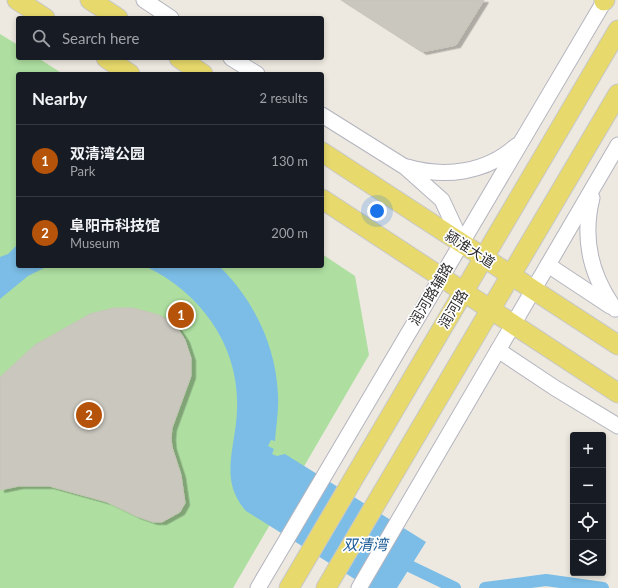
<!DOCTYPE html>
<meta charset="utf-8">
<style>
body{margin:0;font-family:Lato,"Noto Sans SC",sans-serif;background:#242831;color:#f1f3f6}
.controls{position:absolute;right:12px;bottom:12px;display:grid;overflow:hidden;border-radius:4px;box-shadow:0 2px 6px #0003}
.controls button{width:36px;height:36px;display:grid;place-items:center;padding:0;border:0;border-bottom:1px solid #363941;background:#171b24;color:#f1f3f6;font:20px sans-serif}
.you{position:absolute;left:377px;top:211px;width:14px;height:14px;margin:-10px;border:3px solid #fff;border-radius:50%;background:#1a73e8;box-shadow:0 0 0 6px #1a73e833}
.badge{display:grid;place-items:center;width:26px;height:26px;border-radius:50%;background:#b45309;color:#fff;font-size:13px;font-weight:700}
.pin{position:absolute;translate:-50% -50%;border:2px solid #fff;box-shadow:0 1px 4px #0006}
.list{margin:0;padding:0;list-style:none}
h2{display:flex;justify-content:space-between;align-items:center;height:52px;margin:0;padding:0 16px;font-size:17px}
h2 small{font-size:13px;font-weight:400;color:#9ea1a6}
.list li{display:grid;grid-template-columns:26px 1fr auto;gap:12px;align-items:center;box-sizing:border-box;height:72px;padding:0 16px;border-top:1px solid #363941}
.list b{display:block;font-size:15px;white-space:nowrap}
.list p{margin:0;font-size:13px;white-space:nowrap;color:#9ea1a6}
.list em{font-size:13px;font-style:normal;color:#9ea1a6}
.icon{flex:none;width:22px;height:22px;fill:none;stroke:currentColor;stroke-width:2;stroke-linecap:round;stroke-linejoin:round}
.map{position:relative;flex:none;width:618px;height:588px;overflow:hidden}
.search{position:absolute;background:#171b24;box-shadow:0 2px 6px #0003;left:16px;top:16px;width:308px;height:44px;display:flex;align-items:center;gap:10px;box-sizing:border-box;padding:0 14px;border-radius:4px;color:#9ea1a6;font-size:15px}
.panel{position:absolute;background:#171b24;box-shadow:0 2px 6px #0003;left:16px;top:72px;width:308px;height:196px;border-radius:4px}
.map>svg:first-child{display:block}
.green{fill:#aedfa1}
.water{fill:#7bbde6}
.lines{fill:none;stroke-linecap:round;stroke-linejoin:round}
.canal{stroke:#7bbde6;stroke-width:12}
.building{fill:#c9c7be;stroke:#c8c5b9;filter:url(#shadow)}
.minor-casing{stroke:#b3b4bf;stroke-width:17}
.major-casing{stroke:#c8c8c8;stroke-width:21}
.minor{stroke:#fff;stroke-width:15}
.major{stroke:#e7d96b;stroke-width:19}
.labels{text-anchor:middle;stroke-width:3.5;stroke-linejoin:round;paint-order:stroke}
.street-label{font-size:14px;fill:#2c2c2c;stroke:#fff}
.water-label{font-size:15px;font-style:italic;fill:#185a95;stroke:#fff}
</style>
<div class="map">
<svg width="618" height="588" viewBox="0 0 618 588">
<defs>
<filter id="shadow"><feDropShadow dx="4.5" dy="2.5" stdDeviation="0" flood-color="#0004"/></filter>
</defs>
<rect width="100%" height="100%" fill="#ede9e0"/>
<!-- green -->
<polygon class="green" points="0,34 18,45 18,58 38,58 63,74 18,74 18,266 322,266 322,254 355,276 369,355 233,588 0,588"/>
<!-- water -->
<g class="water">
<polygon points="18,244 18,266 48,266 28,276 0,299 0,257 8,254"/>
<path d="M145,266H219C254,300 276,346 278,395C279,410 276,426 275,441L271,440L268,446L274,449L272,454L277,456L285,454L426,542L397,588H369L246,511C218,480 236,447 237,410C240,346 201,293 145,266Z"/>
</g>
<g class="lines">
<!-- canal -->
<g class="canal">
<polyline points="397,560 455,588"/>
<polyline points="485,588 546,580 603,588"/>
</g>
</g>
<!-- building -->
<g class="building">
<polygon points="341,0 484,0 456,45 422,52"/>
<polygon points="114,308 133,308 159,315 174,324 180,332 185,340 191,358 191,376 172,428 171,438 172,447 181,475 185,503 180,512 162,522 153,522 136,516 107,502 49,486 19,486 0,490 0,377 35,345 90,314"/>
</g>
<g class="lines">
<!-- minor casing -->
<g class="minor-casing">
<g id="minor">
<polyline points="144,0 171,18"/>
<polyline points="231,58 257,74"/>
<polyline points="322,115 405,167 442,200 462,243"/>
<path d="M407,167C445,178 486,173 516,146"/>
<path d="M592,198C582,238 591,276 615,309"/>
<polyline points="548,265 610,306"/>
<polyline points="498,350 555,388 618,426"/>
<polyline points="258,588 605,0"/>
<polyline points="359,588 618,145"/>
</g>
</g>
<!-- major casing -->
<g class="major-casing">
<g id="major">
<polyline points="17,0 45,18"/>
<polyline points="90,0 118,18"/>
<polyline points="604,1 605,0"/>
<polyline points="106,58 130,74"/>
<polyline points="179,58 203,74"/>
<polyline points="322,152 618,345"/>
<polyline points="322,199 618,393"/>
<polyline points="289,588 618,30"/>
<polyline points="326,588 618,94"/>
</g>
</g>
<!-- minor -->
<use href="#minor" class="minor"/>
<!-- major -->
<use href="#major" class="major"/>
</g>
<g class="labels">
<!-- street labels -->
<g class="street-label">
<text transform="translate(470 249) rotate(33)" y="5">颍淮大道</text>
<text transform="translate(431 294) rotate(-59)" y="5">润河路辅路</text>
<text transform="translate(453 309) rotate(-59)" y="5">润河路</text>
</g>
<!-- water labels -->
<g class="water-label">
<text x="365" y="550">双清湾</text>
</g>
</g>
</svg>
<div class="controls">
<button>+</button>
<button>−</button>
<button><svg class="icon" aria-label="locate" viewBox="0 0 24 24"><circle cx="12" cy="12" r="6"/><path d="M12 2v4M12 18v4M2 12h4M18 12h4"/></svg></button>
<button><svg class="icon" aria-label="layers" viewBox="0 0 24 24"><path d="M12 4l9 5-9 5-9-5zM3 14l9 5 9-5"/></svg></button>
</div>
<div class="you"></div>
<div class="pin badge" style="left:181px;top:315px">1</div>
<div class="pin badge" style="left:89px;top:415px">2</div>
<div class="search"><svg class="icon" aria-label="search" viewBox="0 0 24 24"><circle cx="10" cy="10" r="6"/><path d="M15 15l6 6"/></svg>Search here</div>
<section class="panel">
<h2>Nearby<small>2 results</small></h2>
<ul class="list">
<li><span class="badge">1</span><div><b>双清湾公园</b><p>Park</p></div><em>130 m</em></li>
<li><span class="badge">2</span><div><b>阜阳市科技馆</b><p>Museum</p></div><em>200 m</em></li>
</ul>
</section>
</div>
